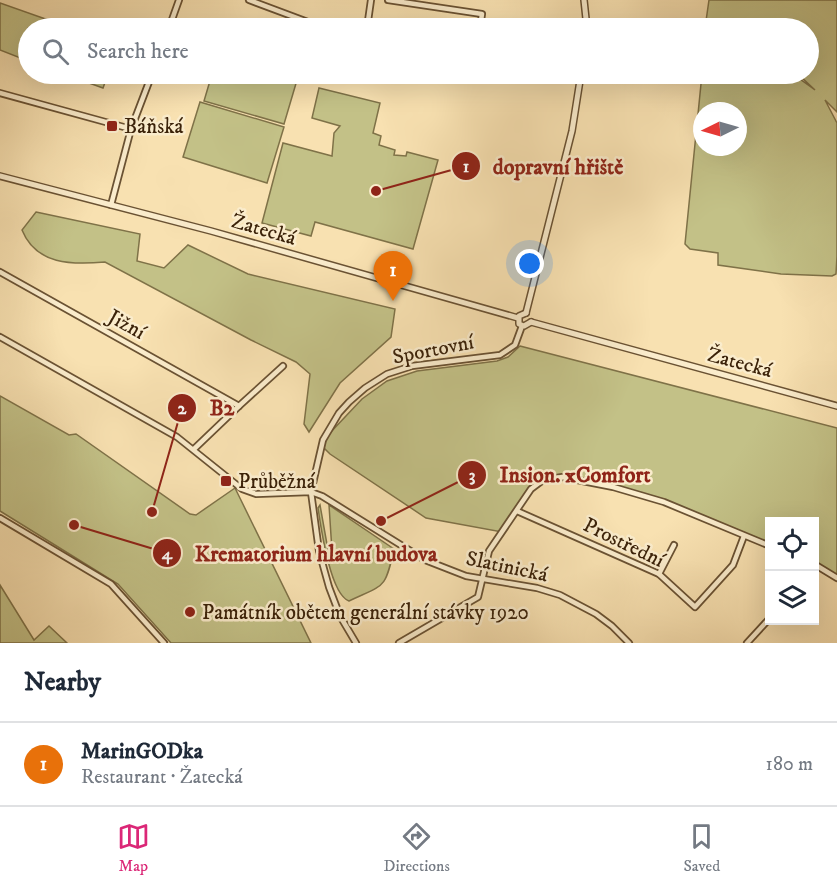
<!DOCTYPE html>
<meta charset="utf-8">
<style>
body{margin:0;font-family:"IM FELL DW Pica",serif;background:#f2f2f3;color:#1f2937}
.controls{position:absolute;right:18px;bottom:18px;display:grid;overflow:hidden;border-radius:0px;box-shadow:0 6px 24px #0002}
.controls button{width:54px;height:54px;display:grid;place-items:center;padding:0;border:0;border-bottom:2px solid #e0e1e3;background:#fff;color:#1f2937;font:30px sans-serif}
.compass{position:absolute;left:693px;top:102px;width:54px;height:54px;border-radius:50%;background:#fff;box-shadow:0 6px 24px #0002;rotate:265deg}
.you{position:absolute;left:530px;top:264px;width:21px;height:21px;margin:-15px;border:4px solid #fff;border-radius:50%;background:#1a73e8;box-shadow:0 0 0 9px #1a73e833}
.badge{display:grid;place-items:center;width:39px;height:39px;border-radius:50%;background:#db2777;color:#fff;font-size:20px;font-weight:700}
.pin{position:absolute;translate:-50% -50px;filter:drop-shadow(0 2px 3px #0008)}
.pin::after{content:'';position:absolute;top:32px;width:21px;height:18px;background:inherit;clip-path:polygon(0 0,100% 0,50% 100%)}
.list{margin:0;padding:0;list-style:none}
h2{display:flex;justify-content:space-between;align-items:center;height:78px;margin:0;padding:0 24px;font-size:26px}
h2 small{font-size:20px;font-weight:400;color:#747a83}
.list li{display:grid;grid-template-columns:39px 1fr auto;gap:18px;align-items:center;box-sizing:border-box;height:84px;padding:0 24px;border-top:2px solid #e0e1e3}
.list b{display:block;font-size:22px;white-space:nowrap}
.list p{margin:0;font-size:20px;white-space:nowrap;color:#747a83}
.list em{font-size:20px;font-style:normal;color:#747a83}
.icon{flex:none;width:33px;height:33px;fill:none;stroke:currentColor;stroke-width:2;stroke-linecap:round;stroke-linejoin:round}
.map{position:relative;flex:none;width:837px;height:643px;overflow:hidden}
.search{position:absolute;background:#fff;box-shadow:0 6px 24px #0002;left:18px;right:18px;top:18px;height:66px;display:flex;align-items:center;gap:15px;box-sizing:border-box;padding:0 21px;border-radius:33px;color:#747a83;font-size:22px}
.sheet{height:162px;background:#fff}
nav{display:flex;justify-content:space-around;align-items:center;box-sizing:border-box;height:84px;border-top:2px solid #e0e1e3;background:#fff;font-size:16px;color:#747a83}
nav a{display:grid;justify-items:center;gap:3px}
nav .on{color:#db2777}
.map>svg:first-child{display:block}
.green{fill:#c3c187;stroke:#7f7248;stroke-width:1.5;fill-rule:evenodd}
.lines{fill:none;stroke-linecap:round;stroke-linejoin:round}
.minor-casing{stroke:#6a5233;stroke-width:8}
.tertiary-casing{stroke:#6a5233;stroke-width:8}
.minor{stroke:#faeccc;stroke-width:4.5}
.tertiary{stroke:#faeccc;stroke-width:5}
.poi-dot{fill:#8f2418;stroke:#faeccc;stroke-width:2}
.labels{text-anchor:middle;stroke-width:5;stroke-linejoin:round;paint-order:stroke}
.poi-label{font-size:21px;fill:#3b2209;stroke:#faeccc;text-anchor:start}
.street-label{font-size:21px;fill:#3b2209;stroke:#faeccc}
.leader{fill:none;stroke:#8f2418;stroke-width:2}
.callout-dot{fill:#8f2418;stroke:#faeccc;stroke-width:2}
.mark-label{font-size:18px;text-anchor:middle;font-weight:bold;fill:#fff}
.callout-label{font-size:22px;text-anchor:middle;font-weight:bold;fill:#8f2418;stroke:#faeccc;stroke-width:5;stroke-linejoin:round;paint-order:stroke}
</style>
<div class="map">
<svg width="837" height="643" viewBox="0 0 837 643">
<rect width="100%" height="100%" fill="#f8e1b1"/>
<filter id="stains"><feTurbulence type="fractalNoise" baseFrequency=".00333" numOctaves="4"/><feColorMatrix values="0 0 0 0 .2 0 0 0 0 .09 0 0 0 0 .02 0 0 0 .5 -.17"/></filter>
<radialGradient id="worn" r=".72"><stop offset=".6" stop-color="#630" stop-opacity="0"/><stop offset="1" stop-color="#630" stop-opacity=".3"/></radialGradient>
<!-- green -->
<g class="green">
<path d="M709,0H837V112L825,100L837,123V256L836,274L832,276L781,274L718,265V253L690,249L685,244L702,74H796V76L815,90L798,74H808V28H705ZM702,111H738V147H702Z"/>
<polygon points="0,3 71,28 28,28 28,61 0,50"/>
<polygon points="64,74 108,74 103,88"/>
<polygon points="212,74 274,74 297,80 284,124 204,101"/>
<polygon points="319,88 380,103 373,133 381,136 379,145 395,150 394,155 406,156 407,152 438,160 413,249 315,222 311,236 262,223 283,143 332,156 334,133 340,126 312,118"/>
<polygon points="200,102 284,127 267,183 183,157"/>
<path d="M36,212L140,234L137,261L164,268L188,245L248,274L395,309L391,337L340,383L309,432L304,424L310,374L296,362L251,340L105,262C72,265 36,265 22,230Z"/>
<polygon points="520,346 837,428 837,578 815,564 814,522 770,522 769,546 664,502 569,477 546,480 530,491 502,532 426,518 330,454 323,447 329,434 362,399 387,381 417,371 497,361 508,357"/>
<polygon points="0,396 69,435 76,434 190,514 196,515 235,488 311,643 171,643 118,584 0,511"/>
<path d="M320,505L328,550L332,551L329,505L394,549C385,590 385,584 349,601C330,594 321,528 318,508Z"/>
<polygon points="0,585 34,640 49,626 67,643 0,643"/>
</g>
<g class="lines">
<!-- minor casing -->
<g class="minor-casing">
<g id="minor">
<polyline points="249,0 324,28"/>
<polyline points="388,0 482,14 480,28"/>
<polyline points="169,28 179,0"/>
<polyline points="367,28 371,0"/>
<polyline points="0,93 131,129"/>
<polyline points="111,205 131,129 152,74"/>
<polyline points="0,272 239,406"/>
<polyline points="0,337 177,437 242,489 256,494 311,492 322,496 425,560 466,576 537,588 560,595 596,614 612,626 629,643"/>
<polyline points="194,449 239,406 283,366"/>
<polyline points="517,511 659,574 695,607 733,565 744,536"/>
<polyline points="0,518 111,584 164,643"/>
<polyline points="814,564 837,578"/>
<polyline points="659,574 674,545"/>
<polyline points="356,643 340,616 329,587 319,551 311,492 323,440 339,413 349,402 365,388 387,374 412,366 500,355 515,345 522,326"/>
<polyline points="399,643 478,597 489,551 531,489 543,480 562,477 613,487 664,502 770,546"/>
<polyline points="747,643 770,618"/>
</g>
</g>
<!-- tertiary casing -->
<g class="tertiary-casing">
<g id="tertiary">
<polyline points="584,0 587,28"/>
<polyline points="0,176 211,231 518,318"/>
<polyline points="526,313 572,131 581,74"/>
<polyline points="526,313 519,316 519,324 524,326 531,322"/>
<polyline points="531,322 837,406"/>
</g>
</g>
<!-- minor -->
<use href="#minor" class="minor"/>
<!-- tertiary -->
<use href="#tertiary" class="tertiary"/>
</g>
<!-- markers -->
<g class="poi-dot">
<rect x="106" y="120" width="12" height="12" rx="3"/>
<rect x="220" y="475" width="12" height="12" rx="3"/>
<circle cx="190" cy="612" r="6"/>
</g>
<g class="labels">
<!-- poi labels -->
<g class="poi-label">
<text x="124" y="133">Báňská</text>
<text x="238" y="488">Průběžná</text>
<text x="202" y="619">Památník obětem generální stávky 1920</text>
</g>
<!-- street labels -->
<g class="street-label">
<text transform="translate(264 229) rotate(16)" y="7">Žatecká</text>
<text transform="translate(127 324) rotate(29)" y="7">Jižní</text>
<text transform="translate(433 349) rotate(-11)" y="7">Sportovní</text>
<text transform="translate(740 362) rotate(15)" y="7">Žatecká</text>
<text transform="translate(624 542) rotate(26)" y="7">Prostřední</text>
<text transform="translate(507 566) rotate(12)" y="7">Slatinická</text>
</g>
</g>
<!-- callouts -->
<path class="leader" d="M376 191L466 166M152 512L182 408M381 521L472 475M74 525L167 553"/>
<g class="callout-dot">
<circle cx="376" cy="191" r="6"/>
<circle cx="152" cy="512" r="6"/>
<circle cx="381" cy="521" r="6"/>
<circle cx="74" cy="525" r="6"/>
<circle cx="466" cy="166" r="15"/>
<circle cx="182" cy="408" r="15"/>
<circle cx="472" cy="475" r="15"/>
<circle cx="167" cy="553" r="15"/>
</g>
<g class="mark-label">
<text x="466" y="172">1</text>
<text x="182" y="414">2</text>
<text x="472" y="481">3</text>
<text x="167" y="559">4</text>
</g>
<g class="callout-label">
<text x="558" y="174">dopravní hřiště</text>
<text x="222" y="415">B2</text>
<text x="575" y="482">Insion. xComfort</text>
<text x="316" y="561">Krematorium hlavní budova</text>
</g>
<rect width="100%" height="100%" filter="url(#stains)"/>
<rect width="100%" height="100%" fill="url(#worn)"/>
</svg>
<div class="controls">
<button><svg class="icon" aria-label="locate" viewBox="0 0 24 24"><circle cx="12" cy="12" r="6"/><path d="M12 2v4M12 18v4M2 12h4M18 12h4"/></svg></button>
<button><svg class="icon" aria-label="layers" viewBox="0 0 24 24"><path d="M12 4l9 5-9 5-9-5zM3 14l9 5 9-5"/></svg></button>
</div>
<svg class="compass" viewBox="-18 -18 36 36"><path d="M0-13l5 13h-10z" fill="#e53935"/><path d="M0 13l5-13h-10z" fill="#747a83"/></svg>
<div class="you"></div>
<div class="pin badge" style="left:393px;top:301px;background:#e8710a">1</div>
<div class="search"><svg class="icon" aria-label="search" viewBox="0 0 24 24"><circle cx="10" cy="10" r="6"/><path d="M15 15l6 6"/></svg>Search here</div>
</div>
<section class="sheet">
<h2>Nearby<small></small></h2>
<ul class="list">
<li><span class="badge" style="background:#e8710a">1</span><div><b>MarinGODka</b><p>Restaurant · Žatecká</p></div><em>180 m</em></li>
</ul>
</section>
<nav>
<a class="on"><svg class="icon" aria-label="map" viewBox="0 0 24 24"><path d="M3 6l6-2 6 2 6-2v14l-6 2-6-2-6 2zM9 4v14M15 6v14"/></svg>Map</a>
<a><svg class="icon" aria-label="directions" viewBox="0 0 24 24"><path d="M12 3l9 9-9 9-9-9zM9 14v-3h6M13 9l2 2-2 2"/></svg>Directions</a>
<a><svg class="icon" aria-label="saved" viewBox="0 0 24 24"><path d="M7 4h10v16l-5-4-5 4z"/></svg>Saved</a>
</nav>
